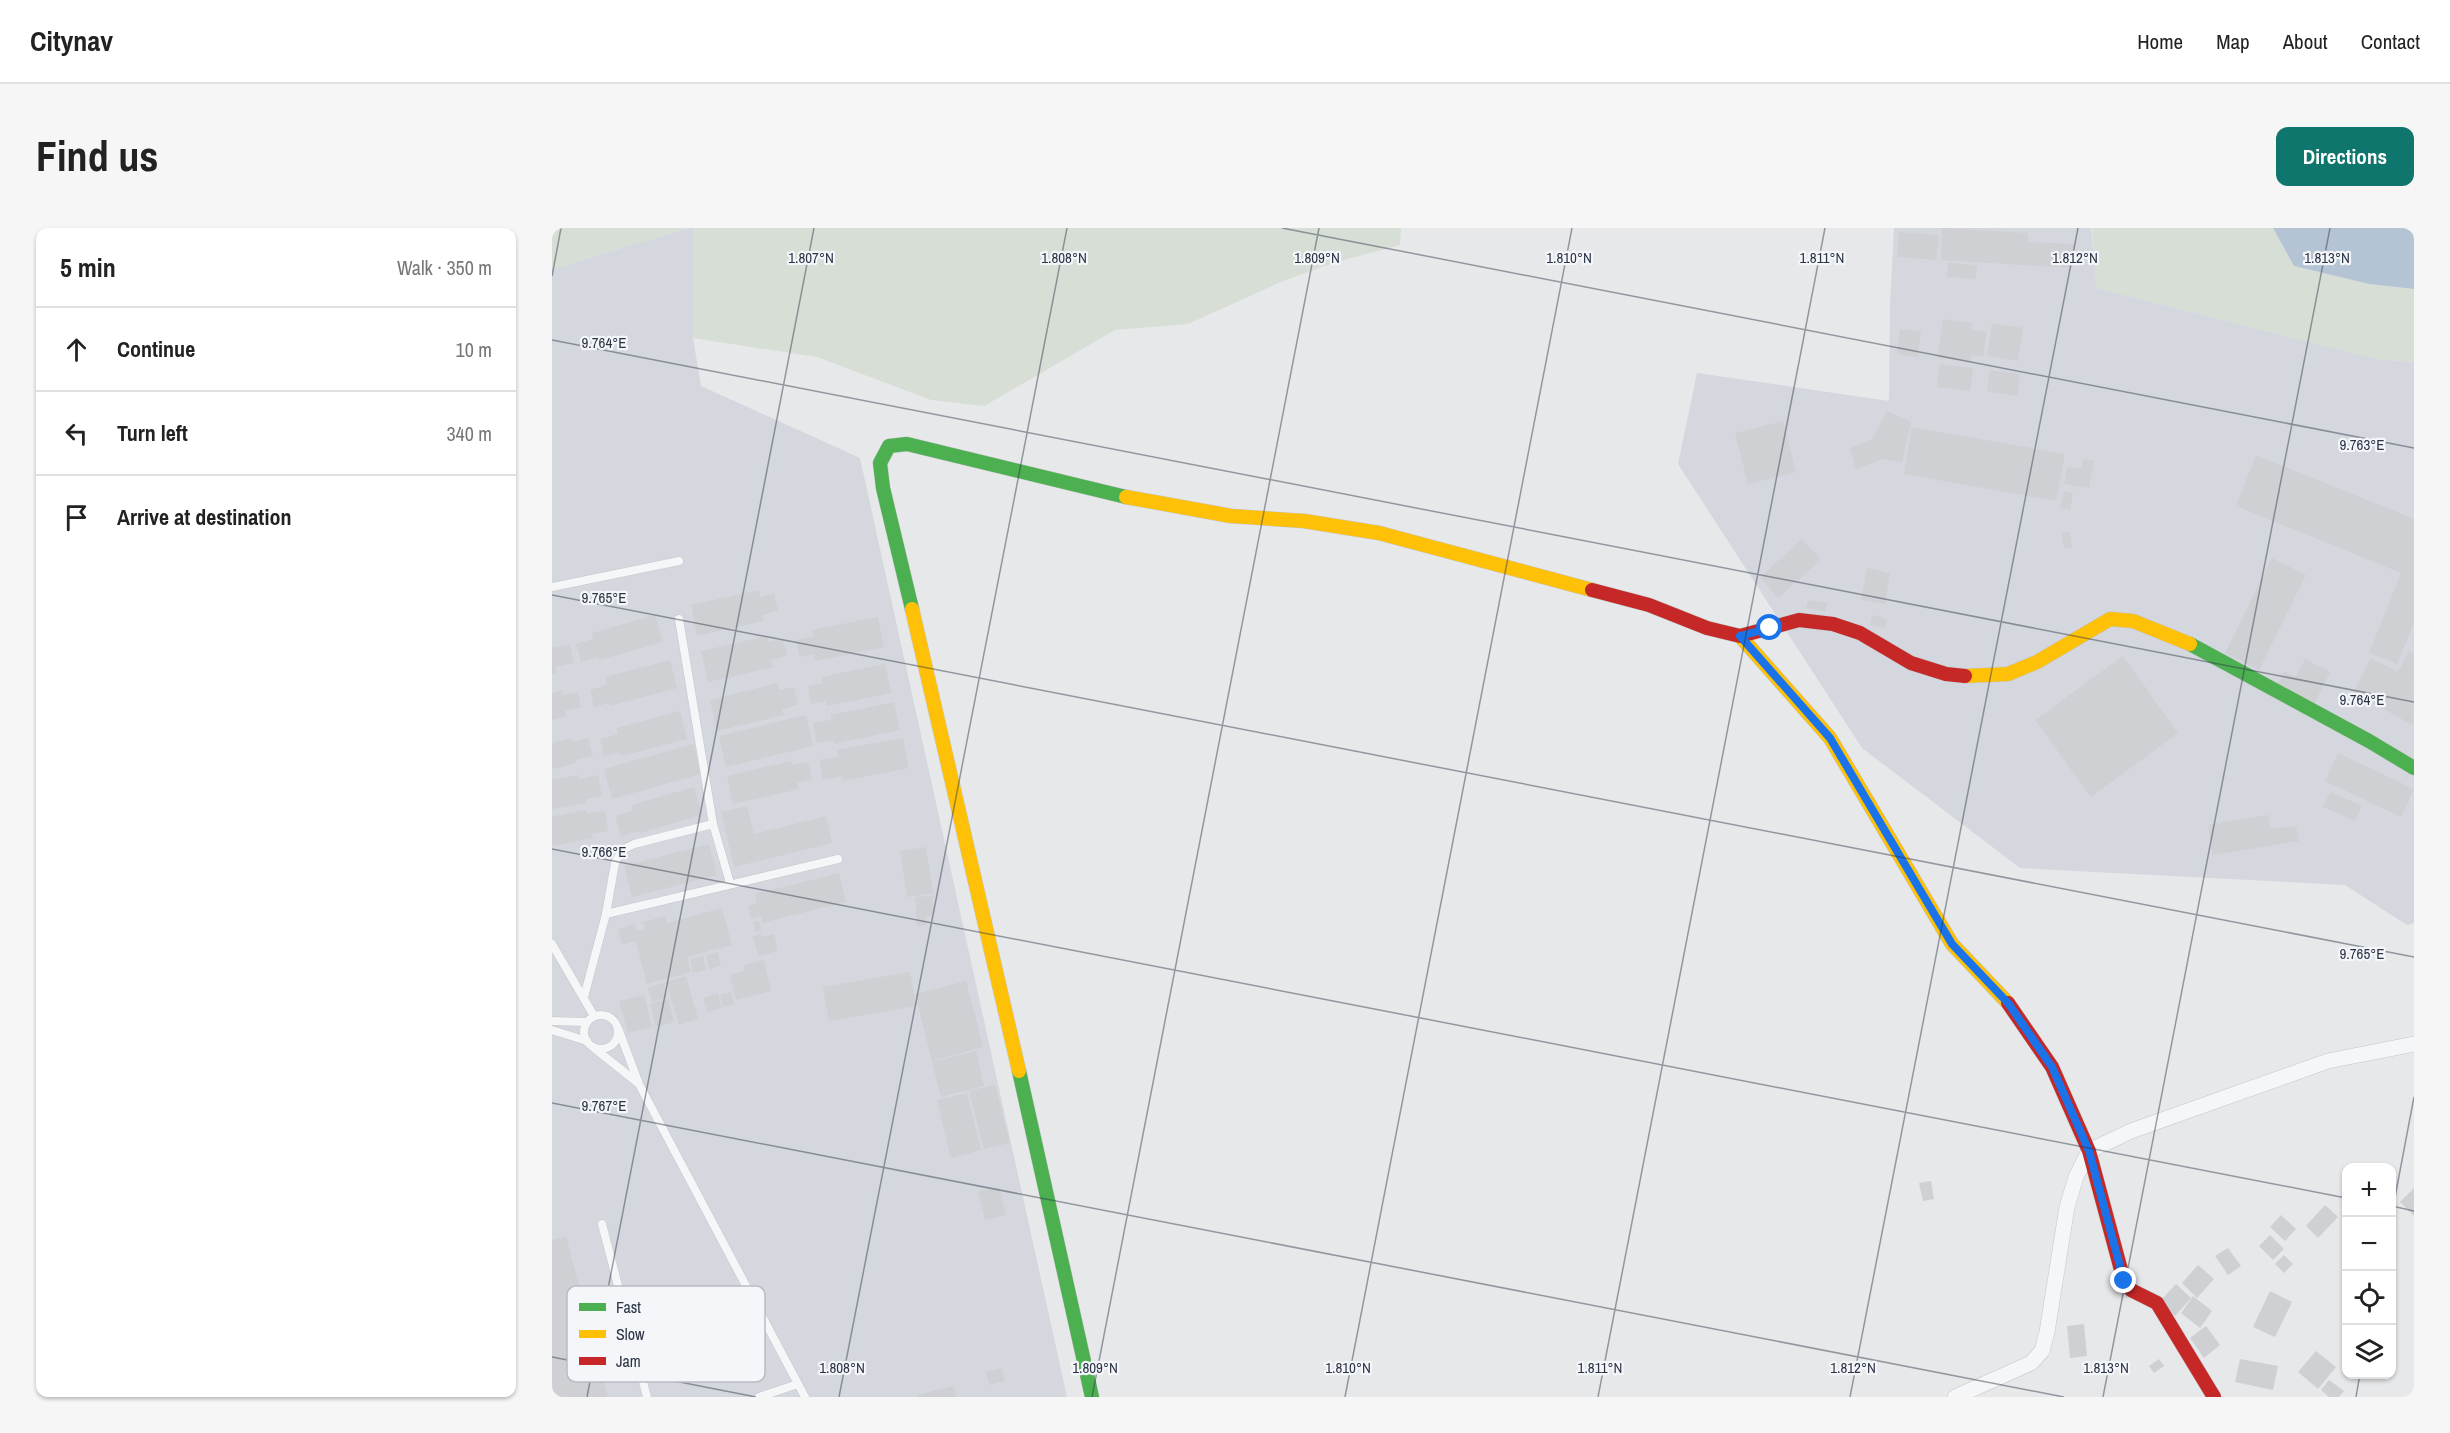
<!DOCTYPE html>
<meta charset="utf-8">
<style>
body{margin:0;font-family:"Archivo Narrow",sans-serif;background:#f6f6f6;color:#222}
.controls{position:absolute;right:18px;bottom:18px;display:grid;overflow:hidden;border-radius:12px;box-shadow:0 2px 4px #0004}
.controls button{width:54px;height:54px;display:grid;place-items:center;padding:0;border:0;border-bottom:2px solid #e0e0e0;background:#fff;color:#222;font:30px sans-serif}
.stop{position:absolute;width:18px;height:18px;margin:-14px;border:4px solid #1a73e8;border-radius:50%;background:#fff}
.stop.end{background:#1a73e8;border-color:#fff;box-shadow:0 2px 6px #0008}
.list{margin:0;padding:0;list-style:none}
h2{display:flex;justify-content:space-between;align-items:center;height:78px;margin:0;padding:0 24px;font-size:26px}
h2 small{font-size:20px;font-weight:400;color:#767676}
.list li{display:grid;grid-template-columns:39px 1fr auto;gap:18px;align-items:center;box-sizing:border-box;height:84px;padding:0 24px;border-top:2px solid #e0e0e0}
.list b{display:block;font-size:22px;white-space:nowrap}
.list em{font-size:20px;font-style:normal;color:#767676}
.icon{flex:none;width:33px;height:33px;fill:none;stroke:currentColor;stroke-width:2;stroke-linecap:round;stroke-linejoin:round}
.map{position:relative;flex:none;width:1862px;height:1169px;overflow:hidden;border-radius:12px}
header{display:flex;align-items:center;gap:36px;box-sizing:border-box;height:84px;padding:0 30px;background:#fff;border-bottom:2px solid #e0e0e0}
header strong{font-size:28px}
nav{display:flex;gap:33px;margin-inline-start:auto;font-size:21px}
.intro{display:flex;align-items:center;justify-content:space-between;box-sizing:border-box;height:144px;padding:0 36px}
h1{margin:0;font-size:42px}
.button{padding:15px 27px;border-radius:12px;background:#0f766e;color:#fff;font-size:21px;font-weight:700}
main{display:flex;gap:36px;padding:0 36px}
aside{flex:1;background:#fff;border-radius:12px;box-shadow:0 2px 4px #0004}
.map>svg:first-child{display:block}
.built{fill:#d4d7dd}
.green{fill:#d6ded6}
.water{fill:#b4c4d5}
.building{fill:#ced0d3}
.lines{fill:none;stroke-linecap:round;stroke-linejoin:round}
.lane-casing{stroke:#c4c6c8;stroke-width:9}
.street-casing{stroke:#c4c6c8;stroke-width:16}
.fast-casing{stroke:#c4c6c8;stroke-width:15}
.slow-casing{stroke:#c4c6c8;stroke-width:15}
.jam-casing{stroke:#c4c6c8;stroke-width:15}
.lane{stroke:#f5f6f7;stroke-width:8}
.street{stroke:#f5f6f7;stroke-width:15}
.fast{stroke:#4caf50;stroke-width:14}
.slow{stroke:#ffc107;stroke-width:14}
.jam{stroke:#c62828;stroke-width:14}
.route{stroke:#1a73e8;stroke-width:8}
.ticks{fill:none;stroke:#2b3445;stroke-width:1.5;stroke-opacity:0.45}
.key{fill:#f4f6f9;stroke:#b8bcc3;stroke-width:1.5}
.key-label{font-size:16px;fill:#2b3445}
.ticks-label{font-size:15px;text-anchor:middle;fill:#2b3445;stroke:#f4f6f9;stroke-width:4.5;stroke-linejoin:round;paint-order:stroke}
</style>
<header>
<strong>Citynav</strong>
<nav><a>Home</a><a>Map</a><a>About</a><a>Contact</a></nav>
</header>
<div class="intro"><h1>Find us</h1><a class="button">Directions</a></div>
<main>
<aside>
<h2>5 min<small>Walk · 350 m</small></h2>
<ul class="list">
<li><svg class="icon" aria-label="ahead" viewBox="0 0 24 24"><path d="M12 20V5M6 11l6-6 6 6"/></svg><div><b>Continue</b></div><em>10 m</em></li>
<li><svg class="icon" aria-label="left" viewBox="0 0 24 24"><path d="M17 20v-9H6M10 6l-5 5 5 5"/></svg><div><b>Turn left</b></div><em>340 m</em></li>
<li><svg class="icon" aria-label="arrive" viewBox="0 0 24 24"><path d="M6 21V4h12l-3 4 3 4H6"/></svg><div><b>Arrive at destination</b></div></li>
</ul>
</aside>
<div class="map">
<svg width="1862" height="1169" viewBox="0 0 1862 1169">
<rect width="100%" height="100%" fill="#e6e8ea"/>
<!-- built -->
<g class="built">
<polygon points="137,0 141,0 141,110 149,158 308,230 515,1169 0,1169 0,41"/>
<polygon points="1342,0 1539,0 1545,60 1825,131 1862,134 1862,695 1855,697 1793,657 1468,640 1310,520 1126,236 1145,145 1337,173 1338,77"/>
</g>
<!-- green -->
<g class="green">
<polygon points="0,0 137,0 0,41"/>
<polygon points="141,0 849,0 848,17 781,35 731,53 636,96 563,102 432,178 379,172 265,129 141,110"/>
<polygon points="1540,0 1721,0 1742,38 1817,56 1862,61 1862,134 1825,131 1544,60"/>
</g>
<!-- water -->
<polygon class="water" points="1721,0 1862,0 1862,61 1817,56 1742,38"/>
<!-- building -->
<g class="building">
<polygon points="1390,0 1476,5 1476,14 1522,16 1520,40 1389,32"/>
<polygon points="1347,4 1387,7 1384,32 1345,29"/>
<polygon points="1396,35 1425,37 1424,51 1395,49"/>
<polygon points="1391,91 1420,95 1419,102 1435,104 1431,128 1419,127 1419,134 1385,130"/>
<polygon points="1440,95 1471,100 1466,133 1435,128"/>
<polygon points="1348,101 1369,103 1366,129 1345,126"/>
<polygon points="1388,136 1421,140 1418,163 1385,159"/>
<polygon points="1438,142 1468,146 1465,168 1435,163"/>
<polygon points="1335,183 1359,194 1350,234 1330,231 1304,242 1298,220 1320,211"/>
<polygon points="1231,193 1244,244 1196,256 1183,205"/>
<polygon points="1360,199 1513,226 1504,273 1352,246"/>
<polygon points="1704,227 1862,291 1862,395 1845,436 1817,425 1849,345 1684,278"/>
<polygon points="1531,231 1542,233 1537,260 1512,256 1515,239 1529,241"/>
<polygon points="1512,263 1521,265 1518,282 1508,280"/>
<polygon points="1518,304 1520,319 1512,320 1510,305"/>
<polygon points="1250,311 1269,332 1226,370 1208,349"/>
<polygon points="1720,330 1754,347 1707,442 1673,425"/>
<polygon points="1315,340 1338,345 1333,376 1309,372"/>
<polygon points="207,362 208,369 222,366 226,383 210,387 211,393 145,408 139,377"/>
<polygon points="1256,372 1275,375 1273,384 1254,380"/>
<polygon points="103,387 111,414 47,432 45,429 29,434 24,416 41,411 40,405"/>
<polygon points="1320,387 1335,391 1333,400 1318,397"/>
<polygon points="326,389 332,419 263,433 261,426 248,429 244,412 262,408 260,402"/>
<polygon points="215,408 216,414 231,411 235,428 219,432 221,439 156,454 149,423"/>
<polygon points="18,417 22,435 3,439 4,445 0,446 0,420"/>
<polygon points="1857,423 1862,426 1861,497 1801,465 1819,430 1846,444"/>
<polygon points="1571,428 1626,505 1539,569 1483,492"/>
<polygon points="1753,431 1778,444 1762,476 1725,457 1732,443 1744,449"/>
<polygon points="118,432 125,460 58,478 57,475 42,479 38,462 55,457 53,449"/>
<polygon points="333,436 339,465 275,478 274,473 259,476 256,458 271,455 269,449"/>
<polygon points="226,455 227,462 242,459 246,477 230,481 232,487 165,503 158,472"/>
<polygon points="10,462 11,467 26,464 29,479 13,483 14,488 0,492 0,465"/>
<polygon points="342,474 348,502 282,516 281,512 265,515 261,495 279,492 279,487"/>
<polygon points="128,483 135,511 69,528 68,524 52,528 48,511 66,506 65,500"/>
<polygon points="254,487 261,518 174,539 167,508"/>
<polygon points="19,510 20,514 36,510 41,528 24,532 24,535 0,541 0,515"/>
<polygon points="351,510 357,540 291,553 290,548 271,552 267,532 287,529 285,522"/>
<polygon points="141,516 149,546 60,571 52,541"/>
<polygon points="1786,525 1862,561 1849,589 1773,553"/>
<polygon points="239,533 240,537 256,534 260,551 245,555 247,561 181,576 175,548"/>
<polygon points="27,547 27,551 46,547 50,568 34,571 35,575 0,581 0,552"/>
<polygon points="142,559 150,587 88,605 87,603 69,608 63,588 81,583 79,577"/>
<polygon points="1778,564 1810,578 1803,593 1771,579"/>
<polygon points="195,578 202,606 274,588 280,615 182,639 169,584"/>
<polygon points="34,582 35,586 53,583 56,603 40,606 41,610 0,618 0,589"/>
<polygon points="1716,587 1719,601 1744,598 1747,613 1661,627 1656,597"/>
<polygon points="157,616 165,647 80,669 72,638"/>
<polygon points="374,619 381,665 355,669 348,623"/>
<polygon points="287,645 294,674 210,695 209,688 199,691 196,678 205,675 203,666"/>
<polygon points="381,668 382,687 374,688 375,697 365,698 363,669"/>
<polygon points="170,680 180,717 135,729 139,744 95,756 84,713 70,717 66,701 83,696 85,703 93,701 91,694 114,688 115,695"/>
<polygon points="207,693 209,702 203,704 201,694"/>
<polygon points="209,706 210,709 222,706 226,723 206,728 201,708"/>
<polygon points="166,724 169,738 157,741 154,727"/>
<polygon points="151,728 154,742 141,745 138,731"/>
<polygon points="212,732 219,763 184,772 178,747 193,743 192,737"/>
<polygon points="358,744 364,778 277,793 271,759"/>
<polygon points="134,748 146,791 127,797 114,754"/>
<polygon points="414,753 431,819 380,833 363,766"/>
<polygon points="112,755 115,769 100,774 96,760"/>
<polygon points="179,764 182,776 171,779 168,767"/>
<polygon points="166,766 170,780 155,784 151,770"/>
<polygon points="92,767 100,799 76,805 67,773"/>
<polygon points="116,771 122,794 104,799 98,776"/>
<polygon points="424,823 432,858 389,869 380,834"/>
<polygon points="443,857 458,915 432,921 417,863"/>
<polygon points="415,865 429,922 399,930 385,872"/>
<polygon points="1379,953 1382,971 1371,973 1367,955"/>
<polygon points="447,959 454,987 433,992 426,964"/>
<polygon points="1862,960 1862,988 1848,974"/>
<polygon points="1773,977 1786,989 1766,1010 1754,998"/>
<polygon points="1729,987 1744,1001 1733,1013 1718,999"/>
<polygon points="1718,1007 1732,1021 1721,1032 1707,1018"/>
<polygon points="14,1008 29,1066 17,1069 24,1097 37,1094 40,1105 30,1108 38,1142 48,1140 56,1169 0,1169 0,1012"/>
<polygon points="1676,1020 1689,1038 1676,1047 1663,1028"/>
<polygon points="1732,1027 1741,1036 1732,1045 1723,1036"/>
<polygon points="1646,1037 1662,1051 1645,1070 1630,1055"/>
<polygon points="1624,1056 1639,1070 1623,1088 1607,1074"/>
<polygon points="1718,1063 1740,1074 1723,1109 1701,1099"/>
<polygon points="1641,1068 1660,1083 1648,1100 1629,1085"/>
<polygon points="1532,1096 1535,1128 1518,1130 1515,1098"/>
<polygon points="1654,1098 1668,1117 1652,1130 1638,1110"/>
<polygon points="1764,1123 1784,1139 1766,1161 1746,1144"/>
<polygon points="1607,1131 1612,1138 1602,1145 1597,1138"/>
<polygon points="1688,1131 1726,1138 1721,1162 1683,1154"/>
<polygon points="450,1140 453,1153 437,1157 434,1144"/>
<polygon points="1777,1152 1792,1163 1787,1169 1777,1169 1769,1162"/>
<polygon points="402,1158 404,1169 365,1169 365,1167"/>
</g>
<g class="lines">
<!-- lane casing -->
<g class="lane-casing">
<g id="lane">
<polyline points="0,359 127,333"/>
<polyline points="127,391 161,596 178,655"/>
<polyline points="54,686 286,631"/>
<polyline points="0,716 42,788"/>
<polyline points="32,769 54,686 63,635 70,622 82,616 161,596"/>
<circle cx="49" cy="804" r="17"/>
<polyline points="0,793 35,794"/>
<polyline points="66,800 87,856 253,1169"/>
<polyline points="0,802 35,813"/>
<polyline points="42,820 86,855"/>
<polyline points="50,996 95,1169"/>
<polyline points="207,1169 246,1156"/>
</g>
</g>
<!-- street casing -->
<g class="street-casing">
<polyline id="street" points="1403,1169 1479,1135 1490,1123 1495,1104 1515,979 1524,949 1537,923 1579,903 1776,833 1862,816"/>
</g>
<!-- fast casing -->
<g class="fast-casing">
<g id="fast">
<polyline points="360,381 331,260 328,235 337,218 355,216 574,269"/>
<polyline points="1638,416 1817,513 1862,540"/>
<polyline points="467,843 540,1169"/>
</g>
</g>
<!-- slow casing -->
<g class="slow-casing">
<g id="slow">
<polyline points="574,269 679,288 752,293 827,305 1040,362"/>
<polyline points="360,381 467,843"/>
<polyline points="1188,408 1278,510 1400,716 1456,775"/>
<polyline points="1413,448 1456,446 1485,434 1558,391 1581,393 1638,416"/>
</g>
</g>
<!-- jam casing -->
<g class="jam-casing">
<g id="jam">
<polyline points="1040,362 1097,377 1155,400 1188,408 1247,392 1281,396 1308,405 1359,435 1394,446 1413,448"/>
<polyline points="1456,775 1500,839 1537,923 1572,1053 1579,1062 1605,1075 1662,1169"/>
</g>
</g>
<!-- lane -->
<use href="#lane" class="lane"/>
<!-- street -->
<use href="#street" class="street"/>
<!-- fast -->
<use href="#fast" class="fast"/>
<!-- slow -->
<use href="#slow" class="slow"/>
<!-- jam -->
<use href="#jam" class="jam"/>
</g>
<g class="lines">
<!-- route -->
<polyline class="route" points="1218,400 1188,408 1278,510 1400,716 1456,775 1500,839 1537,923 1572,1053"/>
</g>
<!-- ticks -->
<path class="ticks" d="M730,0L1862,220M0,48L9,0M0,112L1862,474M0,367L1862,729M0,621L1794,970M0,875L1512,1169M1840,978L1862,983M1840,985L1862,869M0,1129L204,1169M35,1169L262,0M287,1169L515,0M540,1169L767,0M793,1169L1020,0M1046,1169L1273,0M1298,1169L1526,0M1551,1169L1778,0M1804,1169L1808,1146"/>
<!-- legend -->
<rect x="15" y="1058" width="198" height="96" rx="9" class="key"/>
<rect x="27" y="1075" width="27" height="8" fill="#4caf50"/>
<rect x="27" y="1102" width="27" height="8" fill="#ffc107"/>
<rect x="27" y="1129" width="27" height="8" fill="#c62828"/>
<g class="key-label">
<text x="64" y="1085">Fast</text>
<text x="64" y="1112">Slow</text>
<text x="64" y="1139">Jam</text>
</g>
<g class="ticks-label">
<text x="765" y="35">1.809°N</text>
<text x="1017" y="35">1.810°N</text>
<text x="1270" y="35">1.811°N</text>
<text x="1523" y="35">1.812°N</text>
<text x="259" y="35">1.807°N</text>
<text x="512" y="35">1.808°N</text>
<text x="1775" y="35">1.813°N</text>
<text x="52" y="120">9.764°E</text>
<text x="1810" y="222">9.763°E</text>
<text x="52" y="375">9.765°E</text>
<text x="1810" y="477">9.764°E</text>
<text x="52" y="629">9.766°E</text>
<text x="1810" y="731">9.765°E</text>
<text x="52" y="883">9.767°E</text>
<text x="290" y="1145">1.808°N</text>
<text x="543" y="1145">1.809°N</text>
<text x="796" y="1145">1.810°N</text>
<text x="1048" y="1145">1.811°N</text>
<text x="1301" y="1145">1.812°N</text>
<text x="1554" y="1145">1.813°N</text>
</g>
</svg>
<div class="controls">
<button>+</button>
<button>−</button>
<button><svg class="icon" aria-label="locate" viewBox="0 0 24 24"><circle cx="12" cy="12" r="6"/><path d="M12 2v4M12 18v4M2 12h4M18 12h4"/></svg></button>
<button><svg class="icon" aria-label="layers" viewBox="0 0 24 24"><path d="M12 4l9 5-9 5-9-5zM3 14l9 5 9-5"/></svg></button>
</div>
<div class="stop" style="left:1218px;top:400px"></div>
<div class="stop end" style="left:1572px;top:1053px"></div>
</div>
</main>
